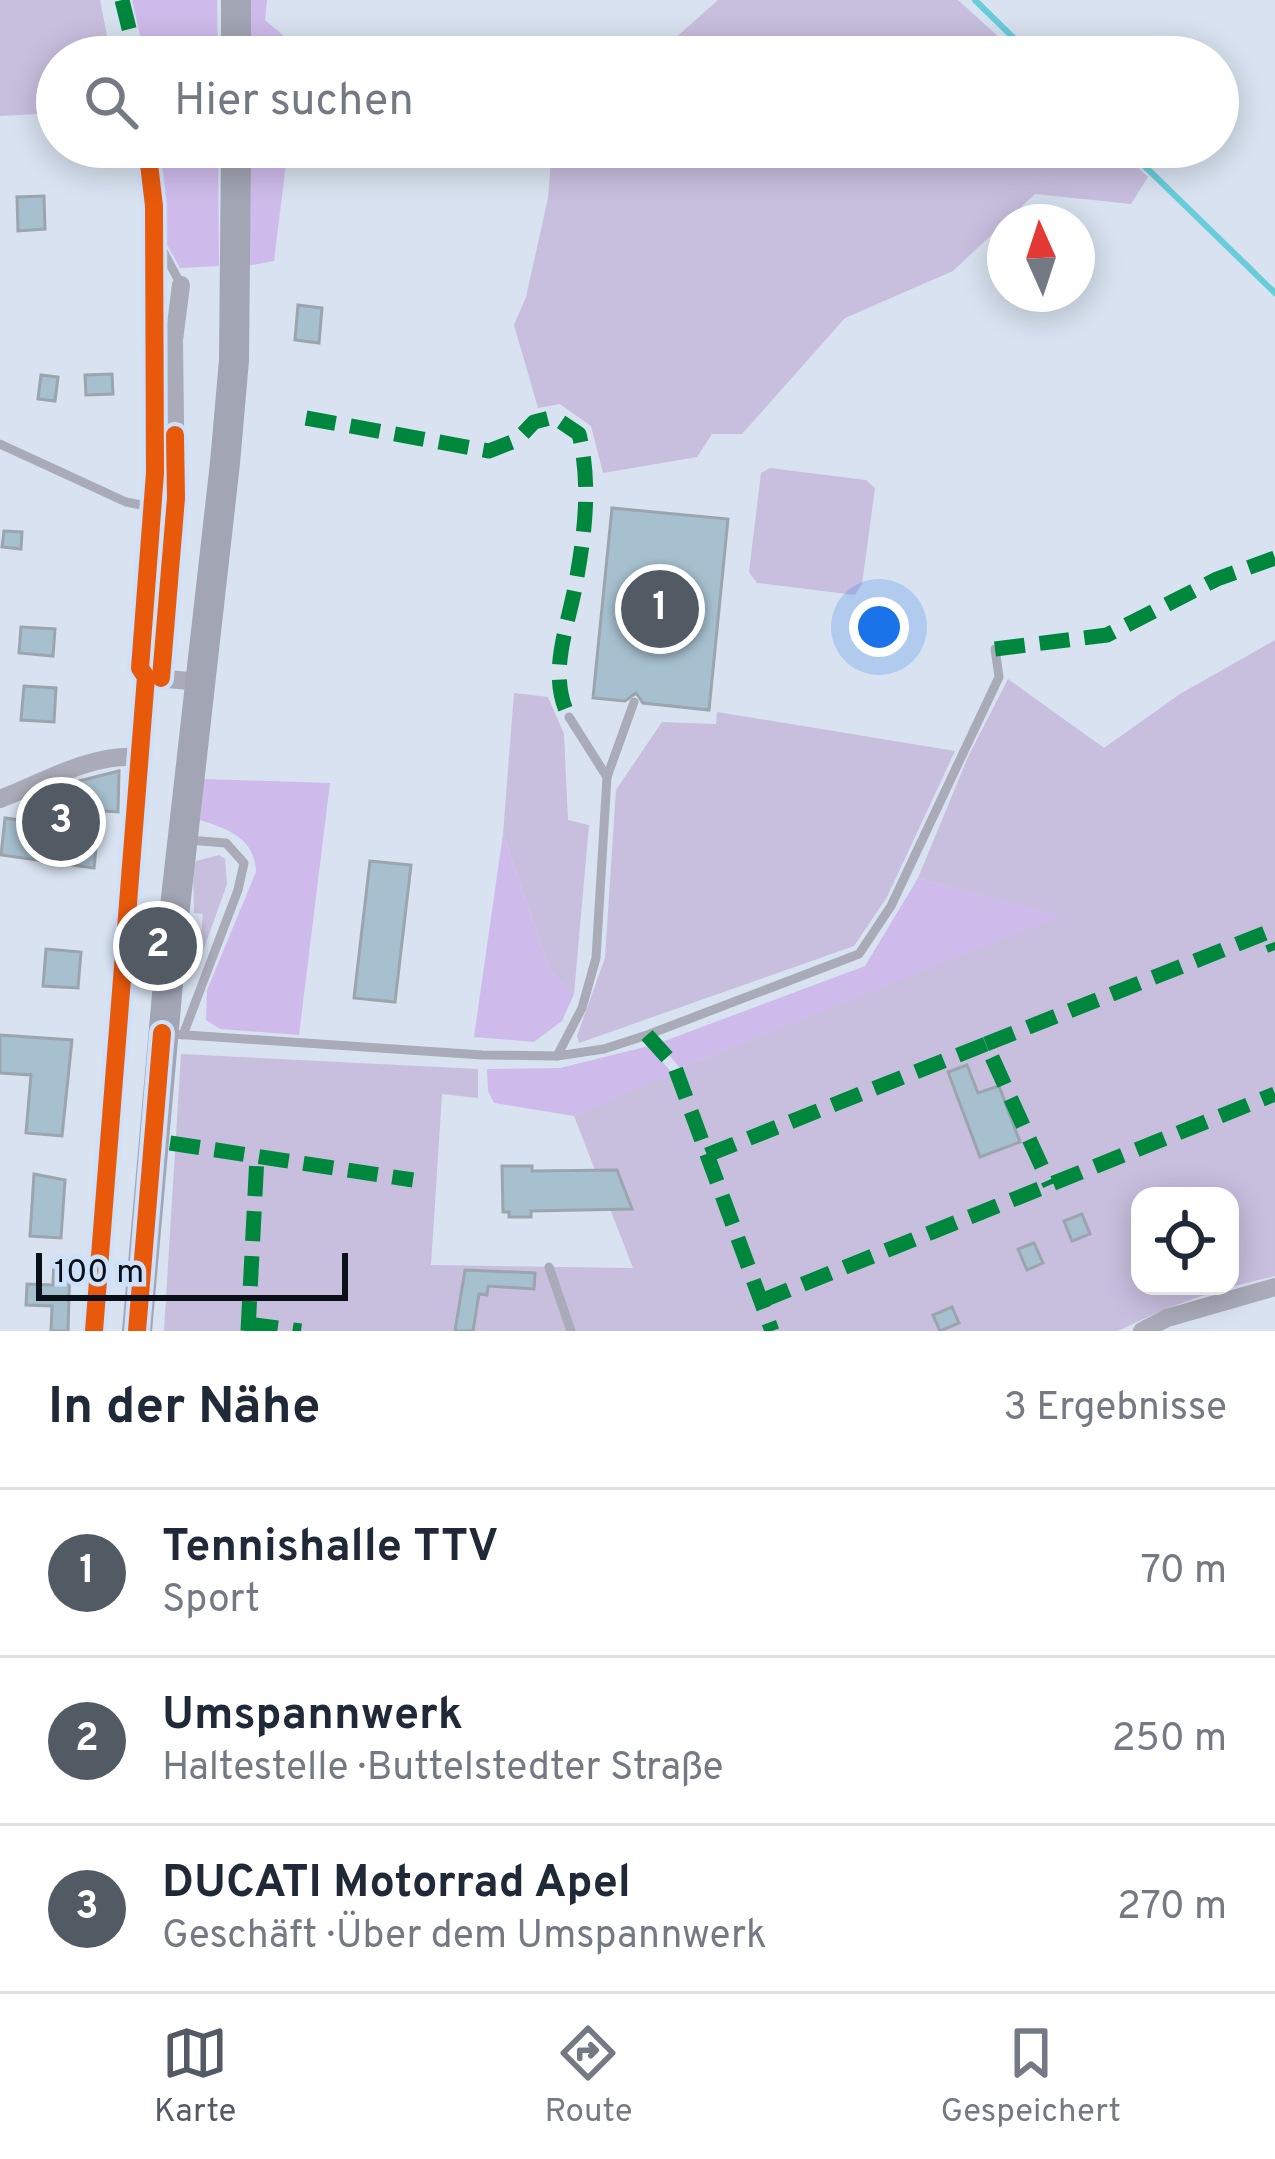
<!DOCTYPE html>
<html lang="de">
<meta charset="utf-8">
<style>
body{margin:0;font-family:Overpass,sans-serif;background:#f2f2f3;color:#1f2937}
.controls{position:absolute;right:36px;bottom:36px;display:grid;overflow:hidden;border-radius:24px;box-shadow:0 6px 30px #0003}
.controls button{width:108px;height:108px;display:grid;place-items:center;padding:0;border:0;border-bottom:3px solid #e0e1e3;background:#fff;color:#1f2937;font:60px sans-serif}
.compass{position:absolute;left:987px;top:204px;width:108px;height:108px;border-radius:50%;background:#fff;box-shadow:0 6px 30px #0003;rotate:357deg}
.scale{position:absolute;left:36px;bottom:30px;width:312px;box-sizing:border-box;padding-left:12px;border:6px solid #0a1018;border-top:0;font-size:33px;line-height:42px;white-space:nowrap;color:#0a1018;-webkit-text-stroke:9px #cee1fb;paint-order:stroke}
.you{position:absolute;left:879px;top:627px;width:42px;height:42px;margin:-30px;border:9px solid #fff;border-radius:50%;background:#1a73e8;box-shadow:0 0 0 18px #1a73e833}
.badge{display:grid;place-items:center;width:78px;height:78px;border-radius:50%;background:#525a64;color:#fff;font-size:39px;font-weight:700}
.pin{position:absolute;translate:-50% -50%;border:6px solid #fff;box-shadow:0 3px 12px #0006}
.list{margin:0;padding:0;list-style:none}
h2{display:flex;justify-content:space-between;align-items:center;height:156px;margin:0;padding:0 48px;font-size:51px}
h2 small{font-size:39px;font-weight:400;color:#747a83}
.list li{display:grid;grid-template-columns:78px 1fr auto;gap:36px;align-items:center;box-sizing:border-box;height:168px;padding:0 48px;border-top:3px solid #e0e1e3}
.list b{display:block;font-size:45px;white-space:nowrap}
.list p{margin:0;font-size:39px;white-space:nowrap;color:#747a83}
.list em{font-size:39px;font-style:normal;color:#747a83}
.icon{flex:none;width:66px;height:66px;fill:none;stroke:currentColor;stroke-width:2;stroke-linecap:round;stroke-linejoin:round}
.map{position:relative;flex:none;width:1275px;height:1331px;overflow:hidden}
.search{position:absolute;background:#fff;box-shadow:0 6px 30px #0003;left:36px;right:36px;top:36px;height:132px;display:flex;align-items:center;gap:30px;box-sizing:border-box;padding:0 42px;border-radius:66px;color:#747a83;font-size:45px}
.sheet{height:660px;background:#fff}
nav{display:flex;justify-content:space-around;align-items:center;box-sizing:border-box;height:168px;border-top:3px solid #e0e1e3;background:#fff;font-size:33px;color:#747a83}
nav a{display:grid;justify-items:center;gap:6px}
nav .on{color:#525a64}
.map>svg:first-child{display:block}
.green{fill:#c8bede;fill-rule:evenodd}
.forest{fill:#cebbeb}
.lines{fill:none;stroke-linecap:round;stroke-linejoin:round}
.stream{stroke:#68ccd9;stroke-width:6}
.building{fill:#a7c0cf;stroke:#9ba5ae;stroke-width:3}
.service{stroke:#a9abb8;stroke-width:9}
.minor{stroke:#a9abb8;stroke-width:18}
.primary{stroke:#a1a5b4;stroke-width:30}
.quiet{stroke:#00873e;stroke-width:15;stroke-dasharray:30 15;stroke-linecap:butt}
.cycleway-casing{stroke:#cee1fb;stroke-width:26}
.cycleway{stroke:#e8590c;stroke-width:18}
</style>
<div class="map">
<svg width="1275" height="1331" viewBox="0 0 1275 1331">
<rect width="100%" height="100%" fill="#d8e2f0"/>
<!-- green -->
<g class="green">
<polygon points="0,0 100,0 111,57 57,57 57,113 0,116"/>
<polygon points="718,0 958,0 1021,57 654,57"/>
<polygon points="552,147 1116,147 1148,177 1131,204 1035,194 953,271 845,318 742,434 712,434 697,457 603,473 591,426 560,404 538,408 514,325 526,297 548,198"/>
<polygon points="770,468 866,480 875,488 862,584 855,595 757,583 749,572 761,473"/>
<path d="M1275,640V1276C1220,1288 1168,1305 1118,1331H164L181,1054L478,1069V1098L442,1094L431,1265L633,1268L574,1116L680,1068L1059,916L918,878L968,757L1008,679L1104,748L1180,694ZM1140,1196H1230V1286H1140Z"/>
<polygon points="514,693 548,697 564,734 568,820 589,825 574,994 550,971 503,834"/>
<polygon points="717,712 955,751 887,897 854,946 579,1043 577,1036 605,958 616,790 662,722 716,724"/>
<polygon points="219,855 225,859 227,884 198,965 203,914 194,913 193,868 196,861"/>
</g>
<!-- forest -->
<g class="forest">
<polygon points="132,0 217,0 218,57 145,57"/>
<polygon points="248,0 267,0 265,20 309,57 248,57"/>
<polygon points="155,147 218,147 219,266 180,268 161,234"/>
<polygon points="247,147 288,147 274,261 247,266"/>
<path d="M203,779L330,783L299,1035L220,1029L206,1020L207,990L256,872C255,838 228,829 200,820Z"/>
<polygon points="503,834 550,971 574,994 562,1021 534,1042 474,1037"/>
<polygon points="918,878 1061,916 680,1068 659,1043 865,966"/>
<polygon points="649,1046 672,1073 574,1116 494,1103 488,1091 487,1069 560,1068"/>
</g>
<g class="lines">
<!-- stream -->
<g class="stream">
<polyline points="975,0 1033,57"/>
<polyline points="1125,147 1275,293"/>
</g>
</g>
<!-- building -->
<g class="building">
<polygon points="44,196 45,229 18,231 17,197"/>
<polygon points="298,305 322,308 319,343 295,340"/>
<polygon points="112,374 113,394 86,395 85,375"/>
<polygon points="41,375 58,377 55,401 38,399"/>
<polygon points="612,508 728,519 709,710 643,703 636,693 625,701 593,698"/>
<polygon points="4,531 22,532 21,549 2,547"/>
<polygon points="21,627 55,629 53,656 19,653"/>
<polygon points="24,686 56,688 54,722 21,720"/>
<polygon points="119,771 118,812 104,811 103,830 98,829 94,868 1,855 5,818 27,821 29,802 45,804 46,796 71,799 72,785 79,785 79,781"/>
<polygon points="370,861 411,865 395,1002 354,998"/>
<polygon points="46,949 81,952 78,988 43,986"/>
<polygon points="0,1035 72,1040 62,1136 26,1133 31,1075 0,1073"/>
<polygon points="967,1065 978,1093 999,1086 1020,1142 980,1157 948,1072"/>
<polygon points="502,1166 532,1166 532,1171 617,1170 632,1209 531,1211 531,1217 509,1217 509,1212 503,1212"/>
<polygon points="34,1174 65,1180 61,1238 30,1236"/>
<polygon points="1082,1214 1090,1234 1072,1241 1064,1221"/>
<polygon points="1034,1243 1043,1263 1027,1270 1018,1249"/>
<polygon points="54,1260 70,1261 68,1331 51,1331 52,1306 26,1305 27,1284 53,1285"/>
<polygon points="465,1270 535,1273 534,1289 488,1286 487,1295 479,1294 473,1331 455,1331"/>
<polygon points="952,1307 959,1323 940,1331 933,1315"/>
</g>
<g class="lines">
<!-- service -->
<g class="service">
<polyline points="152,242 161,247 181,285"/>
<polyline points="0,444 126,502 175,512"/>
<polyline points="607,777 634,702"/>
<polyline points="172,1034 482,1055 557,1056 604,1049 647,1035 859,954 891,906 999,677 995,649"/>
<polyline points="183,1035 238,890 244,863 226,843 188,840"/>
<polyline points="557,1056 582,1008 596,958 607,777 569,717"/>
<polyline points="549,1267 571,1331"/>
</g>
<!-- minor -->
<g class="minor">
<polyline points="161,678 176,498 174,340 181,285"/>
<path d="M0,799C44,782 89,754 138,757"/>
<polyline points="94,1331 146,677 200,682"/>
<polyline points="1142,1331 1167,1318 1275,1287"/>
</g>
<!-- primary -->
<g class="primary">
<polyline points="236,0 236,57"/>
<polyline points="137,1331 174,916 225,463 234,360 236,147"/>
</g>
<!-- quiet -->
<g class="quiet">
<polyline points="122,0 136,57"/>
<path d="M306,418L489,451L517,440L534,422L554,417L579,434C591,483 585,532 576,582C568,628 547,673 569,717"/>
<polyline points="995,649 1107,635 1217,579 1275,558"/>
<polyline points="149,958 192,961"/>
<polyline points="647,1035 674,1065 772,1331"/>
<polyline points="986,1044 1268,932 1275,950"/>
<polyline points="170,1143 413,1180"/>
<polyline points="707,1155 986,1044 1050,1185"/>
<polyline points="761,1301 1275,1094"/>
<polyline points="248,1324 301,1331"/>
<polyline points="248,1331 257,1156"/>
</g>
<!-- cycleway casing -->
<g class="cycleway-casing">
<g id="cycleway">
<polyline points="161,678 176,498 175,435"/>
<polyline points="94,1331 146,677 140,668 155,473 154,206 147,147"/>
<polyline points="137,1331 162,1033"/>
</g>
</g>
<!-- cycleway -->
<use href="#cycleway" class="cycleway"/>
</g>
</svg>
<div class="controls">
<button><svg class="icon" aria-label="locate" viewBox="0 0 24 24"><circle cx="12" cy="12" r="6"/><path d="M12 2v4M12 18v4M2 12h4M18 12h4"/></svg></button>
</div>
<svg class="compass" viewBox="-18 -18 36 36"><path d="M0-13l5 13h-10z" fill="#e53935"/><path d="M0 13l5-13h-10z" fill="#747a83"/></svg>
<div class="scale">100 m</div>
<div class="you"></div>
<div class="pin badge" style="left:660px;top:609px">1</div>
<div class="pin badge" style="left:158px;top:946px">2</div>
<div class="pin badge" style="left:61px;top:822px">3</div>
<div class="search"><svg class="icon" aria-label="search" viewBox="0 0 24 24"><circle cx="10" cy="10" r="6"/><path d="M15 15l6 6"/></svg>Hier suchen</div>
</div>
<section class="sheet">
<h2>In der Nähe<small>3 Ergebnisse</small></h2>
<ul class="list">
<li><span class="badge">1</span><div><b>Tennishalle TTV</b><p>Sport</p></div><em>70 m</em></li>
<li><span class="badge">2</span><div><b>Umspannwerk</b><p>Haltestelle · Buttelstedter Straße</p></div><em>250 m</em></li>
<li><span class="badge">3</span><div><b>DUCATI Motorrad Apel</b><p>Geschäft · Über dem Umspannwerk</p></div><em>270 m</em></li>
</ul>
</section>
<nav>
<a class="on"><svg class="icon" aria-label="map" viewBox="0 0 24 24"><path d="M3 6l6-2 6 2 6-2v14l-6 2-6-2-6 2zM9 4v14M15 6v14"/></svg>Karte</a>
<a><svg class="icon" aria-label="directions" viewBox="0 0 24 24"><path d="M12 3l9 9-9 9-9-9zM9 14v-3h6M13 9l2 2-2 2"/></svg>Route</a>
<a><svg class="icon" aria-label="saved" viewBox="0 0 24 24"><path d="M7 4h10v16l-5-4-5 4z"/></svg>Gespeichert</a>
</nav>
